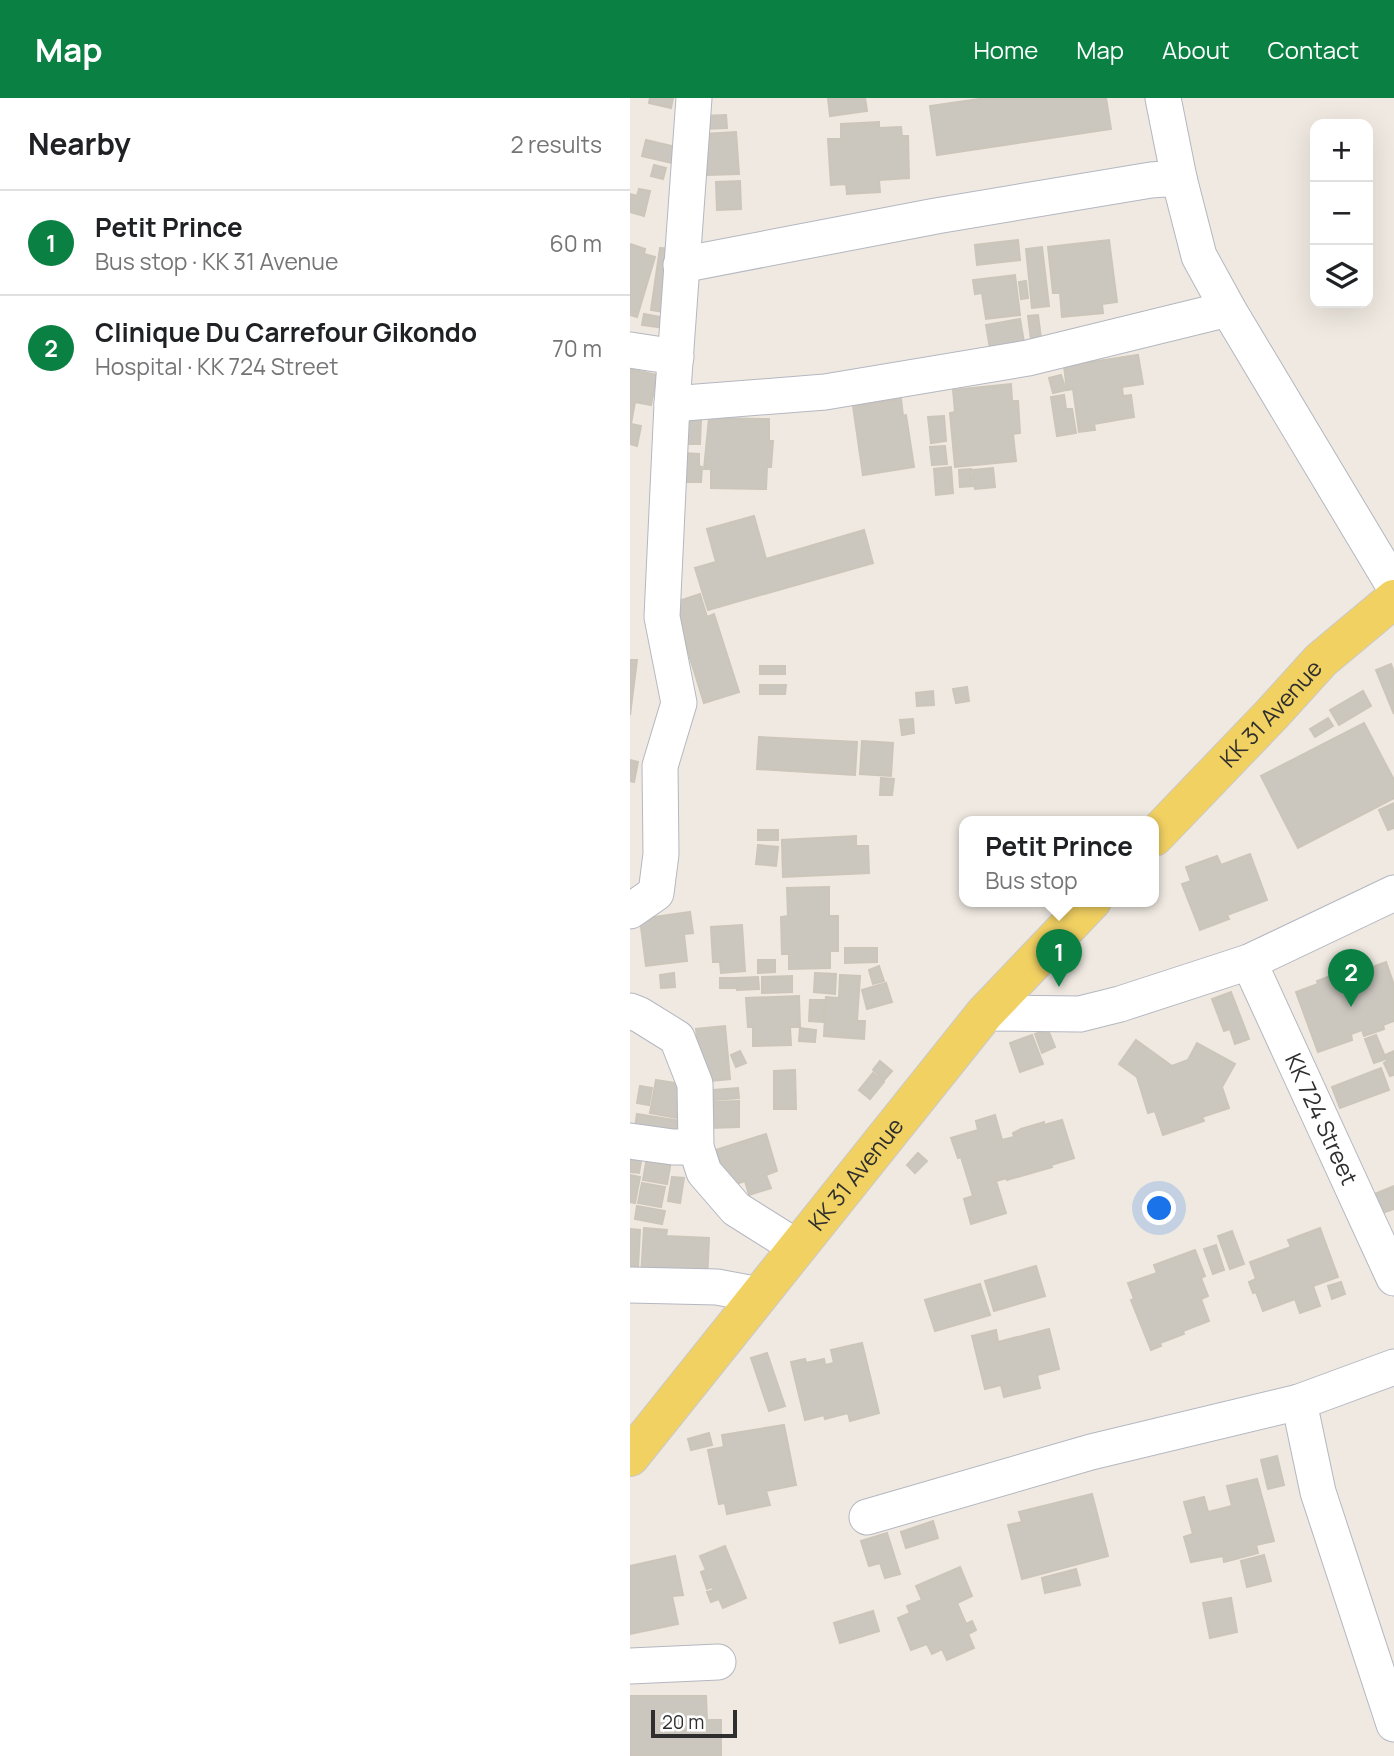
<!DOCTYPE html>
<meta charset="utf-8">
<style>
body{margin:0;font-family:Manrope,sans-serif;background:#f6f6f6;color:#202124}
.controls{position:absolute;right:21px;top:21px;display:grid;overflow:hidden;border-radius:14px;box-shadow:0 7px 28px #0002}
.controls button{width:63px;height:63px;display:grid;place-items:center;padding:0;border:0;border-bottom:2px solid #e0e0e0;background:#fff;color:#202124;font:35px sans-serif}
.scale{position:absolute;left:21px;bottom:18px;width:86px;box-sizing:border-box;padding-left:7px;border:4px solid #2e2e2e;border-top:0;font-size:19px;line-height:24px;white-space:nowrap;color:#2e2e2e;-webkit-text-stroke:5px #fff;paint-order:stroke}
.you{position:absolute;left:530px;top:1111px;width:24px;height:24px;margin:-18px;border:5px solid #fff;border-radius:50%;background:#1a73e8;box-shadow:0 0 0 10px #1a73e833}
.badge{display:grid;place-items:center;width:46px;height:46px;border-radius:50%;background:#0b8043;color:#fff;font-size:23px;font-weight:700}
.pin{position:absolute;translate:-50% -58px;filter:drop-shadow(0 2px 4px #0008)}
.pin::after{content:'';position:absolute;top:37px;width:24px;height:21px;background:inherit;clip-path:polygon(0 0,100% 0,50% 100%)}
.popup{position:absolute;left:329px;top:718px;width:200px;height:91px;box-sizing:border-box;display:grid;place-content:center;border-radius:14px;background:#fff;filter:drop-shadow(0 2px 5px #0005);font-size:23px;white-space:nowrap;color:#757577}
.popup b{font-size:26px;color:#202124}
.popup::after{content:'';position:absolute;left:50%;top:100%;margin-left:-14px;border:14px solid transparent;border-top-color:#fff}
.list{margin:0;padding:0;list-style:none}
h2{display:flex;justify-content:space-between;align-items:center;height:91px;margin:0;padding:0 28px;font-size:30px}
h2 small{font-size:23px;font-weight:400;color:#757577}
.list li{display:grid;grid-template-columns:46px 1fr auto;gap:21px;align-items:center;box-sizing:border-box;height:105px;padding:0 28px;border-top:2px solid #e0e0e0}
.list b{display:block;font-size:26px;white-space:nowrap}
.list p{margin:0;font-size:23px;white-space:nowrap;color:#757577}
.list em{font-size:23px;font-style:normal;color:#757577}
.icon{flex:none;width:38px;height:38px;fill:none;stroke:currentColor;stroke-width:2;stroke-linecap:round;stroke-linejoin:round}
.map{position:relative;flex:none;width:764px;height:1658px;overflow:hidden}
header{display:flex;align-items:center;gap:42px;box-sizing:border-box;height:98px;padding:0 35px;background:#0b8043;color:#fff}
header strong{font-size:33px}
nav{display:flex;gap:38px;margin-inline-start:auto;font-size:24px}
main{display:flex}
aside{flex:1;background:#fff}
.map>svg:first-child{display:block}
.building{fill:#cbc7bf;stroke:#cbc5ba;stroke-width:2}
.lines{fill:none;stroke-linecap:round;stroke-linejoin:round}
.minor-casing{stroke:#b4b7c1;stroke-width:37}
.major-casing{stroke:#c9c9c9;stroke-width:40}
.minor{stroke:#fff;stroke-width:35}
.major{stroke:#f2d163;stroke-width:38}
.labels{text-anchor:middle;stroke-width:5;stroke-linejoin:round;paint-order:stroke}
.street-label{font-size:23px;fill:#2e2e2e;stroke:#fff}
</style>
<header>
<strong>Map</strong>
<nav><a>Home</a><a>Map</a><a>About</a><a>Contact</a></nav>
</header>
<main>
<aside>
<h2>Nearby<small>2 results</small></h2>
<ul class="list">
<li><span class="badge">1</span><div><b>Petit Prince</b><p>Bus stop · KK 31 Avenue</p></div><em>60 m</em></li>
<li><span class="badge">2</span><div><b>Clinique Du Carrefour Gikondo</b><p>Hospital · KK 724 Street</p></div><em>70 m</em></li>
</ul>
</aside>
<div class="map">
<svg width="764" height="1658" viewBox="0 0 764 1658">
<rect width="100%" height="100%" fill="#efe9e1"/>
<!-- building -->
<g class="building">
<polygon points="20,0 43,0 41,10 19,5"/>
<polygon points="198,0 235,0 237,13 200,18"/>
<polygon points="356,0 476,0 481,31 307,57 300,8"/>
<polygon points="96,17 97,30 72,31 72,18"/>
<polygon points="249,24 249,30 271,29 272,38 278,38 279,80 249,82 250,94 217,96 216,86 201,87 198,41 211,41 211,26"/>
<polygon points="106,34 109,76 77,77 74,36"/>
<polygon points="16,42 46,49 42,65 12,58"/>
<polygon points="24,67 36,70 33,81 21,78"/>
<polygon points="110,83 111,111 87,112 86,84"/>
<polygon points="9,91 20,93 14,118 0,114 0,96 7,98"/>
<polygon points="388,142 390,162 347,167 345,147"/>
<polygon points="479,142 487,204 472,206 473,215 432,219 430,195 423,195 418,149"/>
<polygon points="0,146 15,151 14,156 25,159 7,219 0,217"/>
<polygon points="412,149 419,208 402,210 396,151"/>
<polygon points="30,150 44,151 34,214 21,212"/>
<polygon points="385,177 390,217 356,221 352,195 345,196 343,182"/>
<polygon points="396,183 398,200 391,201 389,184"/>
<polygon points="14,216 36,220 34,230 12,227"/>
<polygon points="408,217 412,248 402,250 398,218"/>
<polygon points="390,221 395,250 361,256 356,227"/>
<polygon points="508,257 513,286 492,289 493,298 501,297 504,319 464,326 465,332 449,334 443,291 437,292 434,268"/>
<polygon points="0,271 27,277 21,307 5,304 1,326 11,328 7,348 0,346"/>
<polygon points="431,277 436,292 423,295 419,280"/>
<polygon points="381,286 382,303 388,303 390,335 383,336 386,363 325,369 320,315 325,314 323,292"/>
<polygon points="434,297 436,311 442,311 446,335 427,338 421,299"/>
<polygon points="271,301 273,318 276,317 284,369 233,377 223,308"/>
<polygon points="314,318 316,343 301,345 298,319"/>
<polygon points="79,320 139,321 139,343 143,343 141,369 137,369 136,391 81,390 81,371 74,371"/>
<polygon points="55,321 71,322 70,346 55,346"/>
<polygon points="315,348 317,366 302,367 300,349"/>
<polygon points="53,355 69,356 69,368 72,369 71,384 52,384"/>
<polygon points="321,369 323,395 306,397 304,371"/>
<polygon points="363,370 365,389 345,391 343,372"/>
<polygon points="341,371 343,388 330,389 329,372"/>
<polygon points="124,418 136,461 234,432 243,465 78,512 65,470 86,464 77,431"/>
<polygon points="70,496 77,519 84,516 109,594 74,605 43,505"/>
<polygon points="0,562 7,562 0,617"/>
<polygon points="761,566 764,574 764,616 746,572"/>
<rect x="130" y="568" width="25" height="8"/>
<polygon points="130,587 156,587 155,596 130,596"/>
<polygon points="337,589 339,603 326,605 323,591"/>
<polygon points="303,593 304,607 287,608 286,595"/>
<polygon points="733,593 741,608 709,627 700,612"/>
<polygon points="698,620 703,628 685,639 680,631"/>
<polygon points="283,621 284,635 272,637 270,622"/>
<polygon points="734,625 764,682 764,700 668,750 631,678"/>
<polygon points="129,639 227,644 225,677 127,671"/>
<polygon points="232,643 263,645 261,678 230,676"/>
<polygon points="0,662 8,664 4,684 0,683"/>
<polygon points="251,680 264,681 262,697 250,697"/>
<polygon points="764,705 764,730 758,732 749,712"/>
<rect x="128" y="732" width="20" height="10"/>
<polygon points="226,738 226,748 238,748 239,775 153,779 152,742"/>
<polygon points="128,747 148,749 146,768 126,766"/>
<polygon points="620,756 637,802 597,817 599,821 570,832 552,786 561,783 556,769 587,758 591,767"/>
<polygon points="199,789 199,818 208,818 208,853 200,853 200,870 159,871 159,856 152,856 151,819 158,818 157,790"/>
<polygon points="60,814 63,835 54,836 57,863 16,868 10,821"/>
<polygon points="112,827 115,873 91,875 90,864 83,864 81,829"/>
<polygon points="215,850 247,850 247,864 215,865"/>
<polygon points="128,862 145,862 145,874 128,875"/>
<polygon points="731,864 734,872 756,864 764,887 764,923 753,927 754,931 734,938 732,932 721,936 722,942 688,954 666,894 688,886 687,883 703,877 702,875"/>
<polygon points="249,868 254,883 243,886 239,872"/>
<polygon points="44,875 45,889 31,890 30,877"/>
<polygon points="185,875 206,876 205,896 184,894"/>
<polygon points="210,877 230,878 227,923 235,923 234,941 194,938 196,899 209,900"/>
<polygon points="162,878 162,894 132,895 132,879"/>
<polygon points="128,879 129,891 107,892 106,880"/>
<rect x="90" y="880" width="15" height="10"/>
<polygon points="256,885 262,904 237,911 232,892"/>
<polygon points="601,894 619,941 605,946 600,931 594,933 582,901"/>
<polygon points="169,898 170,929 160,929 161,947 123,948 123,929 118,929 116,900"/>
<polygon points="180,902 195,902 193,924 179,923"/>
<polygon points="95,928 100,981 71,984 66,931"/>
<polygon points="170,930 186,932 185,944 169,943"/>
<polygon points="418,932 425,949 412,955 405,936"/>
<polygon points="402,937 413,966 390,974 380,945"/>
<polygon points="746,937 756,961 744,965 735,941"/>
<polygon points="506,942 542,968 558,962 567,945 605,966 592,989 599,1010 572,1019 574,1023 533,1037 525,1013 518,1015 507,979 489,966"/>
<polygon points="110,953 116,965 106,969 101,957"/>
<polygon points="764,953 764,977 760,978 754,965 757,963 755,957"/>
<polygon points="250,963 262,973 254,982 243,972"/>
<polygon points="751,970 759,992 710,1010 702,989"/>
<polygon points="165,972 166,1011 144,1011 144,973"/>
<polygon points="243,975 254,984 240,1001 229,992"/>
<polygon points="26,982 52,986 47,1020 20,1015"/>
<polygon points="10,988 22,990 19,1007 7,1005"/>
<polygon points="108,990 109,1000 83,1002 83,992"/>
<polygon points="109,1003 109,1029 78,1030 77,1004"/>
<polygon points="7,1016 50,1023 58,1045 4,1036"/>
<polygon points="365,1017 372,1042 384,1039 383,1035 391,1031 414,1024 414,1027 432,1022 444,1060 421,1067 422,1069 377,1082 377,1080 366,1083 376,1115 341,1126 334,1101 343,1098 331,1059 328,1060 321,1040 348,1032 346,1023"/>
<polygon points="136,1036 147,1073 136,1077 141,1090 119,1097 115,1083 97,1089 86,1052"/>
<polygon points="13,1052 9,1075 0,1074 0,1053"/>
<polygon points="18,1053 42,1057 37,1086 13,1082"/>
<polygon points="288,1055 297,1063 285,1075 277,1067"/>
<polygon points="0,1077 10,1079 5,1105 0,1104"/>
<polygon points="42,1079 54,1080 50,1105 38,1103"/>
<polygon points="12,1085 35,1089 31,1109 8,1105"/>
<polygon points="764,1088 764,1111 749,1116 742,1097"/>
<polygon points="7,1108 35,1113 32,1126 5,1121"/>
<polygon points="14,1130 37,1132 36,1138 79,1140 77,1184 11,1180"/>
<polygon points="690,1130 708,1179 683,1188 690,1208 670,1215 665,1201 633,1213 626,1194 623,1195 619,1184 626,1181 620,1164 661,1149 658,1142"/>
<polygon points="0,1131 10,1132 8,1170 0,1170"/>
<polygon points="602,1133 614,1166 600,1171 588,1138"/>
<polygon points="586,1147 594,1172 583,1176 574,1151"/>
<polygon points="565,1152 575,1178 571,1180 578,1198 571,1201 579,1223 553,1233 554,1236 530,1245 531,1248 521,1252 501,1202 504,1201 498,1185 527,1175 524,1167"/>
<polygon points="406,1168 415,1198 364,1213 355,1183"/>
<polygon points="711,1184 715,1196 702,1201 698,1188"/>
<polygon points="350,1186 360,1217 305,1233 295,1202"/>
<polygon points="419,1231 429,1271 407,1277 410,1290 374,1299 371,1287 355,1291 342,1238 366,1232 368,1244"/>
<polygon points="232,1245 249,1315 220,1323 218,1315 195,1321 194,1317 175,1322 161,1264 175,1261 176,1265 194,1261 195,1267 204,1265 201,1252"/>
<polygon points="137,1255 155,1308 139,1313 121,1260"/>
<polygon points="154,1327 166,1387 136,1393 140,1407 97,1416 95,1405 89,1406 78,1352 94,1349 92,1337"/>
<polygon points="79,1335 82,1347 61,1352 58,1341"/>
<polygon points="647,1358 654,1387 638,1391 631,1362"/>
<polygon points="627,1381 644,1443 626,1447 628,1455 594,1464 593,1458 561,1464 554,1439 563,1436 554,1404 574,1399 578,1414 602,1408 597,1388"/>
<polygon points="462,1396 478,1458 392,1481 378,1427 392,1424 389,1414"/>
<polygon points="303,1423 308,1440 276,1450 271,1434"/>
<polygon points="257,1435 270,1476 255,1480 250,1465 239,1468 231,1443"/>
<polygon points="95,1448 116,1500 93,1510 89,1501 81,1504 77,1494 84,1492 82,1489 77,1491 71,1474 76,1472 70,1458"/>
<polygon points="634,1457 641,1483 617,1489 611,1463"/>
<polygon points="45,1458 53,1497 42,1498 48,1526 0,1536 0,1468"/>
<polygon points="330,1469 342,1498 327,1505 336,1526 342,1523 346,1532 338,1536 344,1550 317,1562 312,1551 302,1556 297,1546 281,1552 268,1520 280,1515 277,1508 292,1502 286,1488"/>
<polygon points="446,1471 450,1487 415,1495 412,1480"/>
<polygon points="601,1500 607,1534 580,1540 573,1505"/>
<polygon points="243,1513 249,1533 210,1545 204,1525"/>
<polygon points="0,1598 76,1598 77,1622 91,1622 91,1658 0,1658"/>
</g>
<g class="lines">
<!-- minor casing -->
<g class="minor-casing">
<g id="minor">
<polyline points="533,0 549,80"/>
<polyline points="51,167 306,118 521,82 549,80 569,158 598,211 764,488"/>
<polyline points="0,252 46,259"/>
<polyline points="42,306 195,294 398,260 598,211"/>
<polyline points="0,813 26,795 31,756 30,668 49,605 32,519 42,306 64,0"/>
<path id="s1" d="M619,864L764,1180"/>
<polyline points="0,913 10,917 47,940 65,986 66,1049 74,1074 106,1111 168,1150"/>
<polyline points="355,915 450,916 490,906 619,864 764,795"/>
<polyline points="0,1043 43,1049 66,1049"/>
<polyline points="0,1187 87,1189 130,1197"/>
<polyline points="669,1304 688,1394 764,1626"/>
<polyline points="237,1419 461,1354 669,1304 764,1269"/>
<polyline points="0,1568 88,1564"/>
</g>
</g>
<!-- major casing -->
<g class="major-casing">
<g id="major">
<path id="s2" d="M524,739L642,616L691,562L764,501"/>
<path id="s3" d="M0,1359L355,915L462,803"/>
</g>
</g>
<!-- minor -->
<use href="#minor" class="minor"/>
<!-- major -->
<use href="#major" class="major"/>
</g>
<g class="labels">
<!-- street labels -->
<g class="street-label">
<text dy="8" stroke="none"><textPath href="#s2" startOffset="170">KK 31 Avenue</textPath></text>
<text dy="8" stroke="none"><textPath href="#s1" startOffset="173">KK 724 Street</textPath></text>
<text dy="8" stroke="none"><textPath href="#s3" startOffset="362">KK 31 Avenue</textPath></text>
</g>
</g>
</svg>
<div class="controls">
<button>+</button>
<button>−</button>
<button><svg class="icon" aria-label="layers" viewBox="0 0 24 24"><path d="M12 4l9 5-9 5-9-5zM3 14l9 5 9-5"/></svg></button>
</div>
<div class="scale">20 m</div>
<div class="you"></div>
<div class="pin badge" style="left:429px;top:889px">1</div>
<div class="popup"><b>Petit Prince</b>Bus stop</div>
<div class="pin badge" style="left:721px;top:909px">2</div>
</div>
</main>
